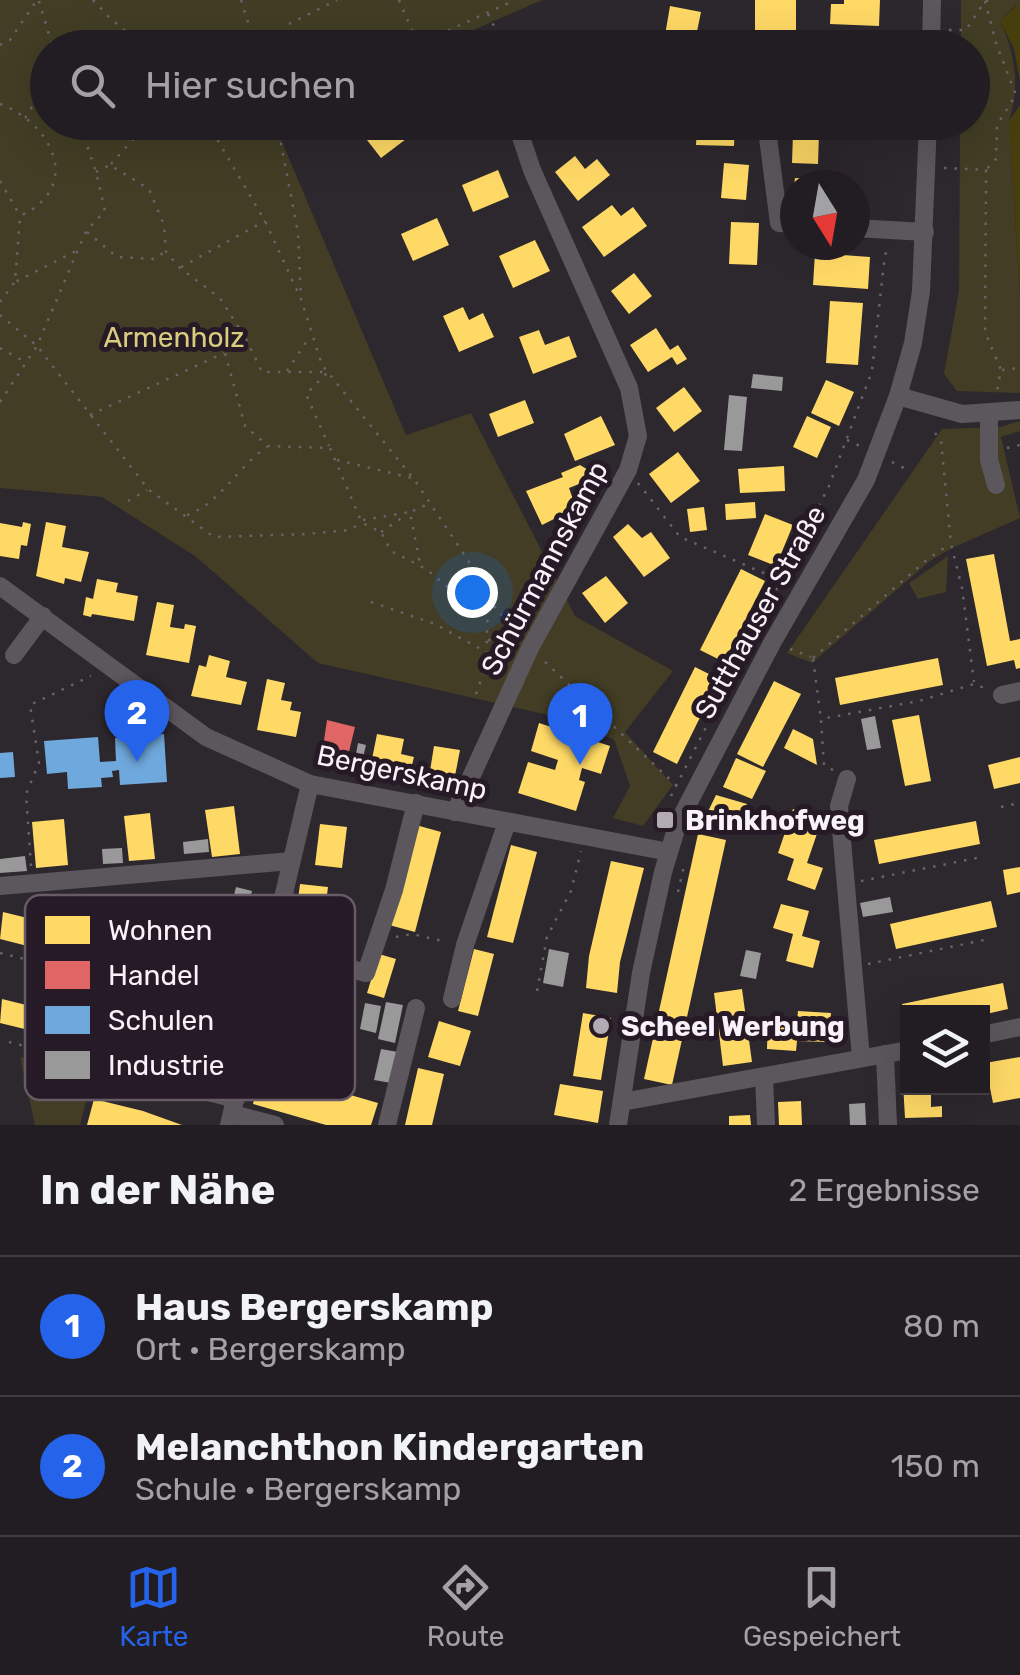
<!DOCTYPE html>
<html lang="de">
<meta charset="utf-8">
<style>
body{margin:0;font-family:Rubik,sans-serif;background:#2a262a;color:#f1f3f6}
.controls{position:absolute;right:30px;bottom:30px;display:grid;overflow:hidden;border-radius:0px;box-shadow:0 10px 40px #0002}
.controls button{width:90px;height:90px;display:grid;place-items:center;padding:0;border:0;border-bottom:2px solid #3f3b40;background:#221d22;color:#f1f3f6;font:50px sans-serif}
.compass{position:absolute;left:780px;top:170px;width:90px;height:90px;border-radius:50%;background:#221d22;box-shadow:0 10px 40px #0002;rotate:169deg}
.you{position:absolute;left:472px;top:592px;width:35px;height:35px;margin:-25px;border:8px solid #fff;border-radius:50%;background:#1a73e8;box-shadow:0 0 0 15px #1a73e833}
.badge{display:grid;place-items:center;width:65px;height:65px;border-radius:50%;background:#2563eb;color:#fff;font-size:32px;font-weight:700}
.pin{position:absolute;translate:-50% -82px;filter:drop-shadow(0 2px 5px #0008)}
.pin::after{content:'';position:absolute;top:52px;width:35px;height:30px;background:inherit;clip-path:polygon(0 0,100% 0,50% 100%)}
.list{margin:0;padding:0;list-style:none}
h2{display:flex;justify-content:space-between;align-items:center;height:130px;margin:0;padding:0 40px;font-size:42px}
h2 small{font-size:32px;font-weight:400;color:#a2a2a5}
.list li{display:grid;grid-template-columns:65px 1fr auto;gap:30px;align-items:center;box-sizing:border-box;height:140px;padding:0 40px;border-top:2px solid #3f3b40}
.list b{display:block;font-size:38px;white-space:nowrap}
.list p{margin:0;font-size:32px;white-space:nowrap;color:#a2a2a5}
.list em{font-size:32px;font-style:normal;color:#a2a2a5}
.icon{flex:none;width:55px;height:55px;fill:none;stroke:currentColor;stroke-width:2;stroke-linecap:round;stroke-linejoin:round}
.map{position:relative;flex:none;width:1020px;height:1125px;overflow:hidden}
.search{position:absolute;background:#221d22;box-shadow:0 10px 40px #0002;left:30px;right:30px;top:30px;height:110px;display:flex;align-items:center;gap:25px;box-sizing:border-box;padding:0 35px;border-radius:55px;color:#a2a2a5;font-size:38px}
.sheet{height:410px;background:#221d22}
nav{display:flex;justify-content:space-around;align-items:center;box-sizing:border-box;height:140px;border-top:2px solid #3f3b40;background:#221d22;font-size:28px;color:#a2a2a5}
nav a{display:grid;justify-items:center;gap:5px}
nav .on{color:#2563eb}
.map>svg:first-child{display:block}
.green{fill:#423d24}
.water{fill:#463e0c}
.homes{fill:#ffd966}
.shops{fill:#e06666}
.schools{fill:#6fa8dc}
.industry{fill:#999}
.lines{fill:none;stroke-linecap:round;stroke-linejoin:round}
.path{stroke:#686469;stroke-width:2.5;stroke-dasharray:2.5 8;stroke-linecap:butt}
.minor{stroke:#5c575c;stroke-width:18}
.poi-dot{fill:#b2abb3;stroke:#261a27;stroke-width:4}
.labels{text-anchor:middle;stroke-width:10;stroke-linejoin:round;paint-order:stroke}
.park-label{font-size:28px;fill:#dacc7d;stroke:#261a27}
.street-label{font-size:28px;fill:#faf2fa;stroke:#261a27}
.poi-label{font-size:28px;font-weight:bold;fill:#faf2fa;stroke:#261a27;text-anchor:start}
.key{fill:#261a27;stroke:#665b66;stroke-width:2.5}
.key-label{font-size:28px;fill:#faf2fa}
</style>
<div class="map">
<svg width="1020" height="1125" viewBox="0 0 1020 1125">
<rect width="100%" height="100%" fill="#2d272e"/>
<!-- green -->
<g class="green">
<polygon points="0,0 542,0 435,47 48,48 48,122 274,123 406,435 471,413 575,616 673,671 625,732 673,785 643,826 613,818 630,786 614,740 575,721 318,663 195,556 102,497 0,488"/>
<path d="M961,0H1020V6L1016,5L1000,21C1016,54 1020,89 1009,121L1020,293V393L957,391L944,374L959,291L960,123L972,122V48L961,47Z"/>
<polygon points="1020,421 1020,431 1001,437 1020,518 952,548 930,561 812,663 787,653 942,429 1000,427"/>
<polygon points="948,556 946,592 918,599 909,583"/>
<polygon points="20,1057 93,1075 80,1125 35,1125"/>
</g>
<!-- water -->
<g class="water">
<polygon points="1017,5 1020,6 1020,82 1014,49 1000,21"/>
<polygon points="1020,105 1020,293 1009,121"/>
</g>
<!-- homes -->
<g class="homes">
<rect x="755" y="0" width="41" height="38"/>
<polygon points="844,0 880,0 879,26 830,24 831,4 844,4"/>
<polygon points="670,6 701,12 694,46 664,41"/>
<polygon points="537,30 550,48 517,48 515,45"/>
<polygon points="353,122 399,122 410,136 381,158"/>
<polygon points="557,122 592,122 568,139"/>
<polygon points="709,122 735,122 734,146 696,145 697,127 709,128"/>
<polygon points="793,133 819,133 818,164 792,163"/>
<polygon points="575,156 585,169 597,159 610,175 578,201 555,172"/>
<polygon points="724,163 749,165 746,200 721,198"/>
<polygon points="498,170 509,197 473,212 462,185"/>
<polygon points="795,178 827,179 827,185 794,185"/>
<polygon points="855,203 866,204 865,222 855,221"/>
<polygon points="612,205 621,216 633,207 647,226 604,257 582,227"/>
<polygon points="437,218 449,245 413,261 401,234"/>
<polygon points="731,222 759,223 757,265 729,264"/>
<polygon points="535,240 550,271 513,288 499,256"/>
<polygon points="815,253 870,257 868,289 813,285"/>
<polygon points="634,273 652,296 629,314 611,291"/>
<polygon points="830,301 863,303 858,365 826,363"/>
<polygon points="463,307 469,320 483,313 494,337 459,352 443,316"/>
<polygon points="656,328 670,350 678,345 687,359 677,365 672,357 648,372 630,345"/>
<polygon points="539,330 545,345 569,336 577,357 533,374 519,337"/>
<polygon points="826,380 854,392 839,426 811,413"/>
<polygon points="684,387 702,411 674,432 656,408"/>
<polygon points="525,400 534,423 498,437 489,414"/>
<polygon points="601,416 615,445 575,461 564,434"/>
<polygon points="807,416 831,427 817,458 793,447"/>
<polygon points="678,452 700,481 671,503 649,474"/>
<polygon points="580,465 598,476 590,489 579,484 569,488 576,508 542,525 526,491 563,477 561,473"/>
<polygon points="784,466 785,491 740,493 738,469"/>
<polygon points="755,502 756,518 726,520 725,504"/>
<polygon points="704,507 707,530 690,532 687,509"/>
<polygon points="765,514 793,525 776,566 748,555"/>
<polygon points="23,522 31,524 27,546 21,545 19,559 0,556 0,523 22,527"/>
<polygon points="46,522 66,526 62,547 89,552 81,582 65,578 64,584 36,576"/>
<polygon points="628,524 642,538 651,532 670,558 644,577 613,537"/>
<polygon points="994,554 1010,641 1020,639 1020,668 1016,669 1014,660 987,666 966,559"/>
<polygon points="741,569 765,581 724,662 700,650"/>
<polygon points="606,576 628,603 605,623 582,593"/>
<polygon points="97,579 118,583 116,592 138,596 134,621 92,614 91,617 83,615 86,597 93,599"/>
<polygon points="157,602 174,605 170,627 184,629 185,624 196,626 189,663 146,655"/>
<polygon points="209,655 230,661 226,677 247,682 241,705 191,696 199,665 206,667"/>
<polygon points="938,658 943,685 840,705 835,678"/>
<polygon points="695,667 719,679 677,764 653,752"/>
<polygon points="267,679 285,683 281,700 292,702 290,710 301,712 296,737 257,730"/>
<polygon points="774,681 801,694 763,767 737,754"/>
<polygon points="919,715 931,781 905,786 892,720"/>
<polygon points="539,723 610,746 601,774 582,768 579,780 585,782 576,811 518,793 528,762 555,770 558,760 531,751"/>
<polygon points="793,729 813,739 817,765 784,748"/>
<polygon points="377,734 404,739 401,754 414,757 412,765 427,768 425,781 396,774 397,769 371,764"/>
<polygon points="434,746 460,750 455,776 430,771"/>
<polygon points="1020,757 1020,783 994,789 988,765"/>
<polygon points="736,758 766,771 752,799 723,787"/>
<polygon points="716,795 747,804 733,833 701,826"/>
<polygon points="234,806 240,854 212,857 205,810"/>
<polygon points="793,809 822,819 807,863 823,868 815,890 787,880 794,859 778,853"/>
<polygon points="150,813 155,859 129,861 124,816"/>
<polygon points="64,819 68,865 36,868 32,822"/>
<polygon points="976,821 980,844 879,864 874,840"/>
<polygon points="320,824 347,827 342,868 315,865"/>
<polygon points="416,825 441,832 415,932 389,925"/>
<polygon points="698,834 726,840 672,1085 644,1079"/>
<polygon points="511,845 537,852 513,943 487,937"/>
<polygon points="611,861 644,868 620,962 617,993 586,988 589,956"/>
<polygon points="1020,867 1020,892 1007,895 1003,870"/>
<polygon points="300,884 328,887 321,944 293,940"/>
<polygon points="991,901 997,927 896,949 890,924"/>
<polygon points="781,904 809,911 802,936 820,941 813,968 786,961 793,934 773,928"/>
<polygon points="3,912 105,937 98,964 0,939"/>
<polygon points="474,949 494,954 478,1016 458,1011"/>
<polygon points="379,954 396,959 384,998 367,993"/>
<polygon points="1003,983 1008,1009 982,1015 908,1012 906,1023 902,1004"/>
<polygon points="742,989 752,1062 723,1066 714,993"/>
<polygon points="2,999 99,1023 94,1046 0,1023"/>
<polygon points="798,1011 831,1013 829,1042 797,1041 796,1051 767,1049 768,1020 797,1022"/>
<polygon points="583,1013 611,1018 601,1080 573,1076"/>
<polygon points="439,1021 471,1031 460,1066 428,1057"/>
<polygon points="1020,1057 1020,1098 993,1103 985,1063"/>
<polygon points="418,1068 444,1074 432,1125 405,1125"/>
<polygon points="261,1069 378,1103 371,1125 326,1125 253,1104"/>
<polygon points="903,1083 908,1083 908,1088 931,1088 931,1107 942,1106 942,1117 905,1118"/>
<polygon points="560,1084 603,1091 598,1123 554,1115"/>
<polygon points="94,1099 143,1111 182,1125 87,1125"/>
<polygon points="801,1101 802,1125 779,1125 778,1102"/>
<polygon points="750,1115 751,1125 729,1125 729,1116"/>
</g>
<!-- shops -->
<polygon class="shops" points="327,720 355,727 347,760 322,754"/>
<!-- schools -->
<g class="schools">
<polygon points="164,734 167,782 120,785 119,770 112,771 113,777 101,778 102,787 68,789 67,772 47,774 44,741 98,737 100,762 116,761 115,738"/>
<polygon points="13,752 15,777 0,778 0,753"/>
</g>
<!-- industry -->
<g class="industry">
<polygon points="753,374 783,377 782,391 751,388"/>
<polygon points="729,395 747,397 742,451 724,450"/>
<polygon points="875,716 881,748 867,750 861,719"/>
<polygon points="358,743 366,745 361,766 354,765"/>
<polygon points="208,839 209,852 184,854 183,842"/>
<polygon points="122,848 123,863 103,864 102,849"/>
<polygon points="25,856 27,871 0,873 0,859"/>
<polygon points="236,887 252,891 236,956 220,952"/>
<polygon points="890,897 893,912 863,917 860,903"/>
<polygon points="549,949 569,953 563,987 543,983"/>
<polygon points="746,950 761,953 756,979 740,976"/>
<polygon points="386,1002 403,1005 395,1043 378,1039"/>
<polygon points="365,1003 381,1006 376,1033 360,1029"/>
<polygon points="381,1049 398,1052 391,1083 374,1080"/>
<polygon points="865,1103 866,1125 850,1125 849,1104"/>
</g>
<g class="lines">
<!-- path -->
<g class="path">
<polyline points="93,0 110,18 146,48"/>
<polyline points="241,0 256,48"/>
<polyline points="399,0 417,42"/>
<polyline points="39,1 53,48"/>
<polyline points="985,1 997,46 1016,95 997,125 996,159 986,170"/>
<polyline points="488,14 505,48"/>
<polyline points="289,24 337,0"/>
<polyline points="949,30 966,30 985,1 991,0"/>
<polyline points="0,45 10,40 37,0"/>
<polyline points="410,48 515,0"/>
<path d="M0,104C53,124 83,187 20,216L15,282L76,251"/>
<polyline points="25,118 48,81"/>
<polyline points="88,122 135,135"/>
<polyline points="207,122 265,221 301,299 322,365 416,482 469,562 488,599 518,634"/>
<polyline points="277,122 298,233 301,298"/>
<polyline points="111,164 136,136 159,122"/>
<polyline points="944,168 986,170 985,332 1001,370 996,396"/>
<polyline points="96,172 110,165 149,189 164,225 166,252 180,268 220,298 246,339 225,353 245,426 268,446 330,448 362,523 381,532 391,551 426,569 465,601 489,596"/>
<polyline points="0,181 19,214"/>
<polyline points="87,232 117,257 155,259 163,253"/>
<polyline points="181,267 265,221"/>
<polyline points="0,302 14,283"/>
<polyline points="0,315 37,346 149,490 214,537 306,534 348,530 360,524"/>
<polyline points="246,339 262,372 328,372 306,394 329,446"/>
<polyline points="0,348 25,362"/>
<polyline points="1002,370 1020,368"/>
<polyline points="287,371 310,336"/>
<polyline points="0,402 37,346 86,231 105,211 96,172 79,122"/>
<polyline points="90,415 224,353"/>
<polyline points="935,433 941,440 951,544 962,588 974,682"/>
<polyline points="847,440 862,447"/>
<polyline points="1007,448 1020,445"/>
<polyline points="337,460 412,478"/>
<polyline points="892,462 908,470"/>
<polyline points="638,483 680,537 780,580"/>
<polyline points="128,501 147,490"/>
<polyline points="413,511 428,504"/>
<path d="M187,515C222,502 235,469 267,447"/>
<polyline points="363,520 410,512 420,564"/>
<polyline points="381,532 406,515"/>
<polyline points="371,602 435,624 486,652"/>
<polyline points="488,640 515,643"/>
<polyline points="790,649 811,657"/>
<polyline points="813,658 929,558 950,544"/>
<polyline points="813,659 821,719"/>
<polyline points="545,662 677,786"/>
<polyline points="476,694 486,666 488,600"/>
<polyline points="833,770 824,765 821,719 919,701 974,684 987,689"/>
<polyline points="671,796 829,486 872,371 885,254 893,249"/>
<polyline points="1001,807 1020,803"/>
<polyline points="31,866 26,794 39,763 30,705 91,676"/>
<polyline points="861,881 977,858"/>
<polyline points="678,892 684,866"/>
<polyline points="396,937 412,934 447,942"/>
<polyline points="0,953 105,979 118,951 245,976"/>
<polyline points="868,964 989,939"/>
<polyline points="537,991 547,937 571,891 581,851"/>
<polyline points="9,1042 97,1065"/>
<polyline points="104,1050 108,1036 227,1062"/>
</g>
<!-- minor -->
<g class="minor">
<polyline points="931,48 932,0"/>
<polyline points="766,122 779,223 795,224"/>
<polyline points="855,228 925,232"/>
<polyline points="898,396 962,414 1020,410"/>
<polyline points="989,413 989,460 996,485"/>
<polyline points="0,586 206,737 310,784 669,852"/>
<polyline points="14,655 43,616"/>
<polyline points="1002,695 1020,691"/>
<polyline points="847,779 839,806 861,1058"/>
<polyline points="455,812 530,648 628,470 638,436 629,388 532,170 516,122"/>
<polyline points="0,886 291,861"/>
<polyline points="270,947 366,973 394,890 416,803"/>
<polyline points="452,999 465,945 507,822"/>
<polyline points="982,1035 1020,1027"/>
<polyline points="885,1054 888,1125"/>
<polyline points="112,1068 236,1099"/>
<polyline points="764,1077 766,1125"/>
<polyline points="622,1102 908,1050"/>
<polyline points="233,1114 275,1125"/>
<polyline points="229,1125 310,784"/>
<polyline points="387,1125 416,1008"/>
<polyline points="618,1125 641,973 663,872 678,823 772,643 866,480 898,396 913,343 921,291 928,122"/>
</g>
</g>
<!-- markers -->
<g class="poi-dot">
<rect x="655" y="810" width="20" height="20" rx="5"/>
<circle cx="601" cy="1026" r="10"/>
</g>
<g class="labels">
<!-- park labels -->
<g class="park-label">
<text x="174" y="347">Armenholz</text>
</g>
<!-- street labels -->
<g class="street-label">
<text transform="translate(544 568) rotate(-62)" y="10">Schürmannskamp</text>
<text transform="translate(760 612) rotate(-61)" y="10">Sutthauser Straße</text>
<text transform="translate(402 772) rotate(12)" y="10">Bergerskamp</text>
</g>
<!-- poi labels -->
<g class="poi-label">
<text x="685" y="830">Brinkhofweg</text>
<text x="621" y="1036">Scheel Werbung</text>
</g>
</g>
<!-- legend -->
<rect x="25" y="895" width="330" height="205" rx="15" class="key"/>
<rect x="45" y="916" width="45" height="28" fill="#ffd966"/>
<rect x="45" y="961" width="45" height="28" fill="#e06666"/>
<rect x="45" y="1006" width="45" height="28" fill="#6fa8dc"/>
<rect x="45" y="1051" width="45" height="28" fill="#999"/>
<g class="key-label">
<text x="108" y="940">Wohnen</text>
<text x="108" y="985">Handel</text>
<text x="108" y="1030">Schulen</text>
<text x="108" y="1075">Industrie</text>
</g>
</svg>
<div class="controls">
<button><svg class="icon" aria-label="layers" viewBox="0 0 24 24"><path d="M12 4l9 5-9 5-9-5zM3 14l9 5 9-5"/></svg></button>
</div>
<svg class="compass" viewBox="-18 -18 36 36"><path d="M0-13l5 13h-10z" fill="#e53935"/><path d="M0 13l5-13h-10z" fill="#a2a2a5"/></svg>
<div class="you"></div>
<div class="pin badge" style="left:580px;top:765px">1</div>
<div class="pin badge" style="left:137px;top:762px">2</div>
<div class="search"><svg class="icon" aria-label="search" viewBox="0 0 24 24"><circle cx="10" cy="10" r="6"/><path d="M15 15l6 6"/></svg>Hier suchen</div>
</div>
<section class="sheet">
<h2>In der Nähe<small>2 Ergebnisse</small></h2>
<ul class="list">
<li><span class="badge">1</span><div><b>Haus Bergerskamp</b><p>Ort · Bergerskamp</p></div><em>80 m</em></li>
<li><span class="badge">2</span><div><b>Melanchthon Kindergarten</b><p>Schule · Bergerskamp</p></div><em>150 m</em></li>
</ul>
</section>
<nav>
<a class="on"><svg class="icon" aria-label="map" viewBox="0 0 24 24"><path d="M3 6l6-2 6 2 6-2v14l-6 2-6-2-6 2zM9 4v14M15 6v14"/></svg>Karte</a>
<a><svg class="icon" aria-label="directions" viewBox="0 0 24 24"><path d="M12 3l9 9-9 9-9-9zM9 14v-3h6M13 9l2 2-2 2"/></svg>Route</a>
<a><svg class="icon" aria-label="saved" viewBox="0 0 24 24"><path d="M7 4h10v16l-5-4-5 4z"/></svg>Gespeichert</a>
</nav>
